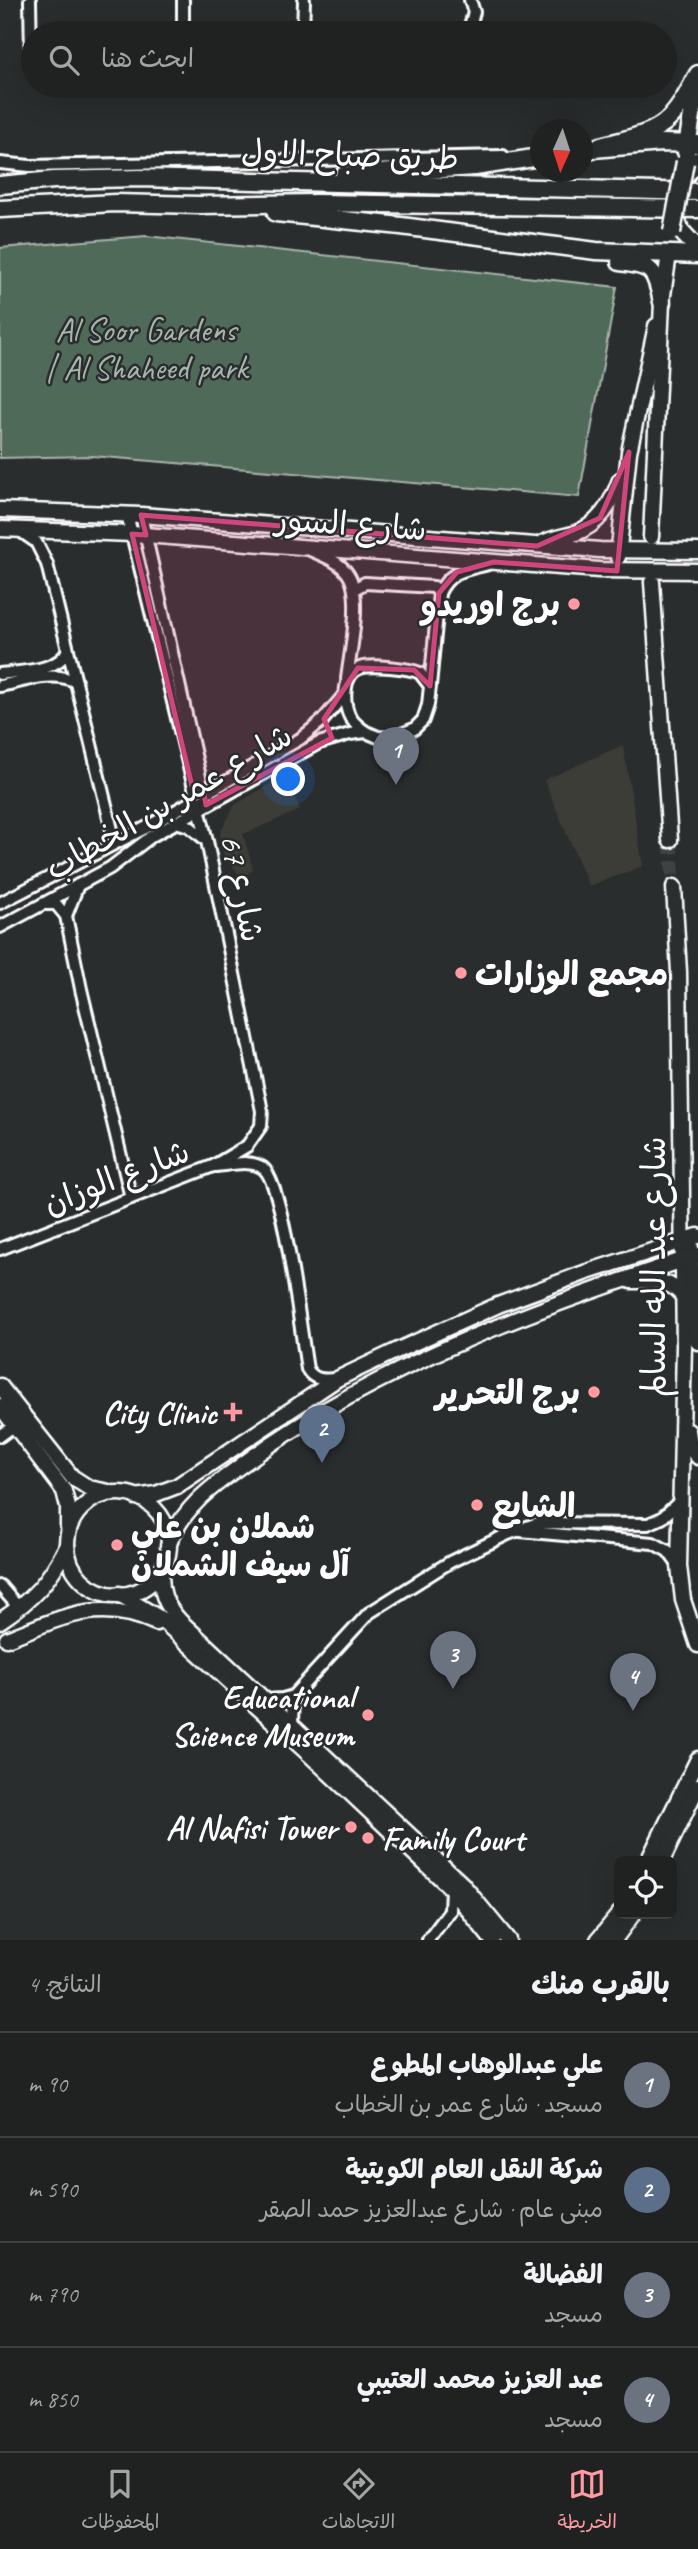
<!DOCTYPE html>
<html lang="ar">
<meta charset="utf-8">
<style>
body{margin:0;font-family:Caveat,"Playpen Sans Arabic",sans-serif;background:#2d2f2f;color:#f1f3f6;direction:rtl}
.controls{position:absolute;right:21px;bottom:21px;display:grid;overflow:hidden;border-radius:10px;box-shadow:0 7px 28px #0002}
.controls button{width:63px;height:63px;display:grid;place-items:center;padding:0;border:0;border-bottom:2px solid #3d3f40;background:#202222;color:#f1f3f6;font:35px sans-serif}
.compass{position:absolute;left:530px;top:119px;width:63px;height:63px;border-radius:50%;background:#202222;box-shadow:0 7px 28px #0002;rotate:183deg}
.you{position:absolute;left:289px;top:780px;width:24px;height:24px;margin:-18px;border:5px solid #fff;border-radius:50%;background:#1a73e8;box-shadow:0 0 0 10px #1a73e833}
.badge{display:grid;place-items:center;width:46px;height:46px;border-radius:50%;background:#ff9aa2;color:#fff;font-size:23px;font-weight:700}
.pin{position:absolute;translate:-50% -58px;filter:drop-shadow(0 2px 4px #0008)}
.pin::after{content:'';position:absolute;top:37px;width:24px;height:21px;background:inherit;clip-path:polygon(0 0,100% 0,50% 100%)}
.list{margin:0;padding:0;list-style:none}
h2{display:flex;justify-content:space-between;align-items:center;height:91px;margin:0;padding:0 28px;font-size:30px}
h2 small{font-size:23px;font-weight:400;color:#a2a4a5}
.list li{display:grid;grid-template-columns:46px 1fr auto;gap:21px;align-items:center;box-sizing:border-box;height:105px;padding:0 28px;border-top:2px solid #3d3f40}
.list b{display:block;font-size:26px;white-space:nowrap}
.list p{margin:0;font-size:23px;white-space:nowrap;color:#a2a4a5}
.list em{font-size:23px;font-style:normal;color:#a2a4a5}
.icon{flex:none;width:38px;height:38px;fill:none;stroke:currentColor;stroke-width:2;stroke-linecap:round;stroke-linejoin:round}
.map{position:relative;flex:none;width:698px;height:1940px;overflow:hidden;direction:ltr}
.search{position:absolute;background:#202222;box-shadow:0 7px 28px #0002;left:21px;right:21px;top:21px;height:77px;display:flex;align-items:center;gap:18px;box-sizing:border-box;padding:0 24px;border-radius:38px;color:#a2a4a5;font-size:26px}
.sheet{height:511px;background:#202222}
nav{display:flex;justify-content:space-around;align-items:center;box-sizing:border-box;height:98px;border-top:2px solid #3d3f40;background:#202222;font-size:19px;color:#a2a4a5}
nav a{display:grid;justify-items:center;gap:4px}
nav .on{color:#ff9aa2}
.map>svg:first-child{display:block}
.built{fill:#3e3d39}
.green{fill:#506b59;stroke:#a8b5ac;stroke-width:2}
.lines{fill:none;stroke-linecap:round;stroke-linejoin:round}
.major-tunnel{stroke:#3f4243;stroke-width:14;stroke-dasharray:14 7;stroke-linecap:butt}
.minor-casing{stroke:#fff;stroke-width:16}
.major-casing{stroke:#fff;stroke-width:19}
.highway-casing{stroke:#fff;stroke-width:21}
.minor{stroke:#2a2d2e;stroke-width:10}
.major{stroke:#2a2d2e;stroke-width:14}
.highway{stroke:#2a2d2e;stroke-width:16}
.highway-bridge-casing{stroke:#fff;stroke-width:21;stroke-linecap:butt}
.highway-bridge{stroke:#2a2d2e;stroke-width:16}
.marked{fill:#ce467c;fill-opacity:0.2;stroke:#ce467c;stroke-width:5;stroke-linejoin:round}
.poi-dot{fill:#ff9aa2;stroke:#2a2d2e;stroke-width:2.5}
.labels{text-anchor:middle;stroke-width:5;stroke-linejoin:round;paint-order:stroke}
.street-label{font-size:33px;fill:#fff;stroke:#2a2d2e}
.park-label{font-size:33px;fill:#a8b5ac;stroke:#2a2d2e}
.poi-label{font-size:33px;font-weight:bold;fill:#fff;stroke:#2a2d2e;text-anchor:end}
</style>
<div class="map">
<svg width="698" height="1940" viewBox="0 0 698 1940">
<rect width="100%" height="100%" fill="#2a2d2e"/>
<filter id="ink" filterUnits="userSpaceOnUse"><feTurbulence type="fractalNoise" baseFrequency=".0143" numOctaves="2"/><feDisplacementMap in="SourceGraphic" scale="14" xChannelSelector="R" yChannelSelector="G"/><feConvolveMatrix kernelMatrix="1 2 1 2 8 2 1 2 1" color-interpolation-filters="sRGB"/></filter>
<g filter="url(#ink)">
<!-- built -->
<g class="built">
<polygon points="623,745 643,866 589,886 544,780"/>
<polygon points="285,775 300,810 243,834 253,869 246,876 238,873 224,856 220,833 235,805"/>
</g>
<!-- green -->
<polygon class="green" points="146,236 617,287 579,497 92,456 0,458 0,248"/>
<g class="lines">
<!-- major-tunnel -->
<polyline class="major-tunnel" points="670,840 674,887"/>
<!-- minor casing -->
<g class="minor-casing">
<g id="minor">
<polyline points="30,0 31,55 33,63"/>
<polyline points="183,0 183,33"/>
<polyline points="303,33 304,0"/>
<polyline points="468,33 474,12 470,0"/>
<polyline points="0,163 30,166 503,156"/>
<polyline points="141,515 205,799"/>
<polyline points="20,531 36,542 47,564 115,842"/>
<path d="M310,550C324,556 339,561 348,574C363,596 350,652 347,679"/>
<polyline points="354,589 365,583 434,587 439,593"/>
<path d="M0,674C21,671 58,672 68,650"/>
<path d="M0,686C25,681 53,670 76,682"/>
<path d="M430,686L439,593C450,570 466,570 488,564"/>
<polyline points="176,822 189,826 206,840"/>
<polyline points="0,903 149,826 300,739 322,721 345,694"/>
<polyline points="43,904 56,904 66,916 81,989 131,1198"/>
<polyline points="66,916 78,885"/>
<path d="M0,927L110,868L152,836L319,743L350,734L366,732L378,737L391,738L414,729L423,720L428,705L430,686L420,673C409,668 371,664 360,668C342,674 343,703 350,717C354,723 360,728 366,732"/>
<path d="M215,1166C230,1165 251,1159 263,1168C284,1184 301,1335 307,1369C314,1381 324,1380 337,1379"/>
<polyline points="0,1249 213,1166 247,1146 261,1126 262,1111 207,841 127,514"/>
<polyline points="0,1436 15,1425"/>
<polyline points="520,1531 653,1543 668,1551 679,1566"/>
<polyline points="0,1586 19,1608"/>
<polyline points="266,1700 283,1699 293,1696"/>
<polyline points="292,1724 293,1696 369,1613 450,1562 508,1534 538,1523 648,1524 662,1518 680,1501"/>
<polyline points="428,1940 450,1911 451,1888"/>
</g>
</g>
<!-- major casing -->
<g class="major-casing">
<g id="major">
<polyline points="0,510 141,515 600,550 698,551"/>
<polyline points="0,529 132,534 599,570 698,571"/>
<polyline points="651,537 662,302 669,254"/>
<path d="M541,544C551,538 562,537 573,534C600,525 611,504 620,480"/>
<polyline points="618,557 629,452 656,326"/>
<polyline points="652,582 670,840"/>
<polyline points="674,887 679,972 684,1346 679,1566 683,1600 698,1645"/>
<polyline points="691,1248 695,1328 698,1342"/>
<path d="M631,1281C652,1281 670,1278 683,1297"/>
<polyline points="0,1386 72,1477 89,1488 109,1492"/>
<polyline points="0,1406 64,1491 68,1507 68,1527"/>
<polyline points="688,1431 691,1449 698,1457"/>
<circle cx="118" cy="1544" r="51"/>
<polyline points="136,1497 156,1494 177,1486 337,1379 398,1350 498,1305 587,1272 698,1236"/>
<path d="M168,1546C183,1505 216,1484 250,1459C384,1362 543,1306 698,1255"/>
<path d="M162,1568C159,1590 165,1605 180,1621L462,1884L508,1940"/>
<polyline points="119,1594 161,1619 310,1755 451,1888 492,1940"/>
<path d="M0,1621C33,1599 49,1582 67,1546"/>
<path d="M7,1639C60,1618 99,1597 156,1623"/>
<polyline points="648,1861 698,1759"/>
<polyline points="662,1861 698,1786"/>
<polyline points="598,1940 619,1914"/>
<polyline points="614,1940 633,1914"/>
</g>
</g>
<!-- highway casing -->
<g class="highway-casing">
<g id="highway">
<path d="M597,147C617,141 646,137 664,123C679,112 689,90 698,74"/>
<polyline points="582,150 661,143 698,144"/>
<polyline points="686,152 697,85"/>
<polyline points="344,175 475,167 540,157"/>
<polyline points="681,181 698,160"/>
<polyline points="0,185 54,180 139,178 698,192"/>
<polyline points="0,209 115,203 199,205 316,203 698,209"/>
<polyline points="276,213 401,226 596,251 698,255"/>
<polyline points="675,213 680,230 698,249"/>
<path d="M620,262C653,266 655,269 662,302"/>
</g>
</g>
<!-- minor -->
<use href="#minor" class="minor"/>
<!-- major -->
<use href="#major" class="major"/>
<!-- highway -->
<use href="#highway" class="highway"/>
<!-- highway-bridge casing -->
<g class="highway-bridge-casing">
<polyline id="highway-bridge" points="672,232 685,162"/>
</g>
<!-- highway-bridge -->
<use href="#highway-bridge" class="highway-bridge"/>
</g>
</g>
<!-- marked area -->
<path class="marked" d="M629,452L617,571L494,562L457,572L439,593L430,686L414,670L358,668L324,719L332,738L206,805L204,794L195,799L132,534L146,535L141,515L537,546L600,518Z"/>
<!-- markers -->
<g class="poi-dot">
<circle cx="574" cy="604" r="7"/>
<circle cx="461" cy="973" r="7"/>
<circle cx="594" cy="1392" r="7"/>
<path d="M229.5 1401.5h7v7h7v7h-7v7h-7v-7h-7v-7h7z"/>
<circle cx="477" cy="1505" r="7"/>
<circle cx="117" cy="1545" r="7"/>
<circle cx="368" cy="1715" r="7"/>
<circle cx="351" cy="1827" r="7"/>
<circle cx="368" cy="1838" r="7"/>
</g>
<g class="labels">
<!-- street labels -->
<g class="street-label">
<text transform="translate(350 154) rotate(2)" y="12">طريق صباح الاول</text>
<text transform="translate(351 523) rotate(4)" y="12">شارع السور</text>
<text transform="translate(168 801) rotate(-30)" y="12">شارع عمر بن الخطاب</text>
<text transform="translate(243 888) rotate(78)" y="12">شارع 67</text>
<text transform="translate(116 1176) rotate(-21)" y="12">شارع الوزان</text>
<text transform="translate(653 1267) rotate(-90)" y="12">شارع عبد الله السالم</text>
</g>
<!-- park labels -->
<g class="park-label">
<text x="146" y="341">Al Soor Gardens<tspan x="146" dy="38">| Al Shaheed park</tspan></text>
</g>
<!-- poi labels -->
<g class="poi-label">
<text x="560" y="616">برج اوريدو</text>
<text x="475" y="985" text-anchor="start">مجمع الوزارات</text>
<text x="580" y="1404">برج التحرير</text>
<text x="217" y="1424">City Clinic</text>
<text x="491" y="1517" text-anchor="start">الشايع</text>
<text x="131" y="1538" text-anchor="start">شملان بن علي<tspan x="131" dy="38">آل سيف الشملان</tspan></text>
<text x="354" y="1708">Educational<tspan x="354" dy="38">Science Museum</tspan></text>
<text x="337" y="1839">Al Nafisi Tower</text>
<text x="382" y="1850" text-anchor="start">Family Court</text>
</g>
</g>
</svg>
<div class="controls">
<button><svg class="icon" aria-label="locate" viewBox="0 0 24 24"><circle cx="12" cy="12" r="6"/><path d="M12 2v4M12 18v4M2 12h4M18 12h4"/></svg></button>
</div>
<svg class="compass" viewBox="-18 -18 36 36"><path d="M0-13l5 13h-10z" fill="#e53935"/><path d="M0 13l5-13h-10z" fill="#a2a4a5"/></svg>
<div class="you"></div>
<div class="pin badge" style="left:396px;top:785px;background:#6b7280">1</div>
<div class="pin badge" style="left:322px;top:1463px;background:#5c6f8a">2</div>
<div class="pin badge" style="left:453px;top:1689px;background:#6b7280">3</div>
<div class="pin badge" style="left:633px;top:1711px;background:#6b7280">4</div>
<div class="search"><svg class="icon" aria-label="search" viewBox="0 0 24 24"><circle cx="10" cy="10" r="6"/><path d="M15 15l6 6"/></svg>ابحث هنا</div>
</div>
<section class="sheet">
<h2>بالقرب منك<small>النتائج: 4</small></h2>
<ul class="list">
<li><span class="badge" style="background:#6b7280">1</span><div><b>علي عبدالوهاب المطوع</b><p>مسجد · شارع عمر بن الخطاب</p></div><em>90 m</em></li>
<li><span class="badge" style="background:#5c6f8a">2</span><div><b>شركة النقل العام الكويتية</b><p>مبنى عام · شارع عبدالعزيز حمد الصقر</p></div><em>590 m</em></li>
<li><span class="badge" style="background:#6b7280">3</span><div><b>الفضالة</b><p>مسجد</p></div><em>790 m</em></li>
<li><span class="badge" style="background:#6b7280">4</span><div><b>عبد العزيز محمد العتيبي</b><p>مسجد</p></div><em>850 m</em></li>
</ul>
</section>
<nav>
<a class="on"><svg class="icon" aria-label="map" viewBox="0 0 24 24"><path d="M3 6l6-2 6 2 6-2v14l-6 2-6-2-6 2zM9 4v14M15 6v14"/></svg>الخريطة</a>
<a><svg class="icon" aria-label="directions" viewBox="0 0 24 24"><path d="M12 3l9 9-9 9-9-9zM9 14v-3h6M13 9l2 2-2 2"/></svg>الاتجاهات</a>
<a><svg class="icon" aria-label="saved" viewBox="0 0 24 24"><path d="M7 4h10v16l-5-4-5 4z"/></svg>المحفوظات</a>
</nav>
